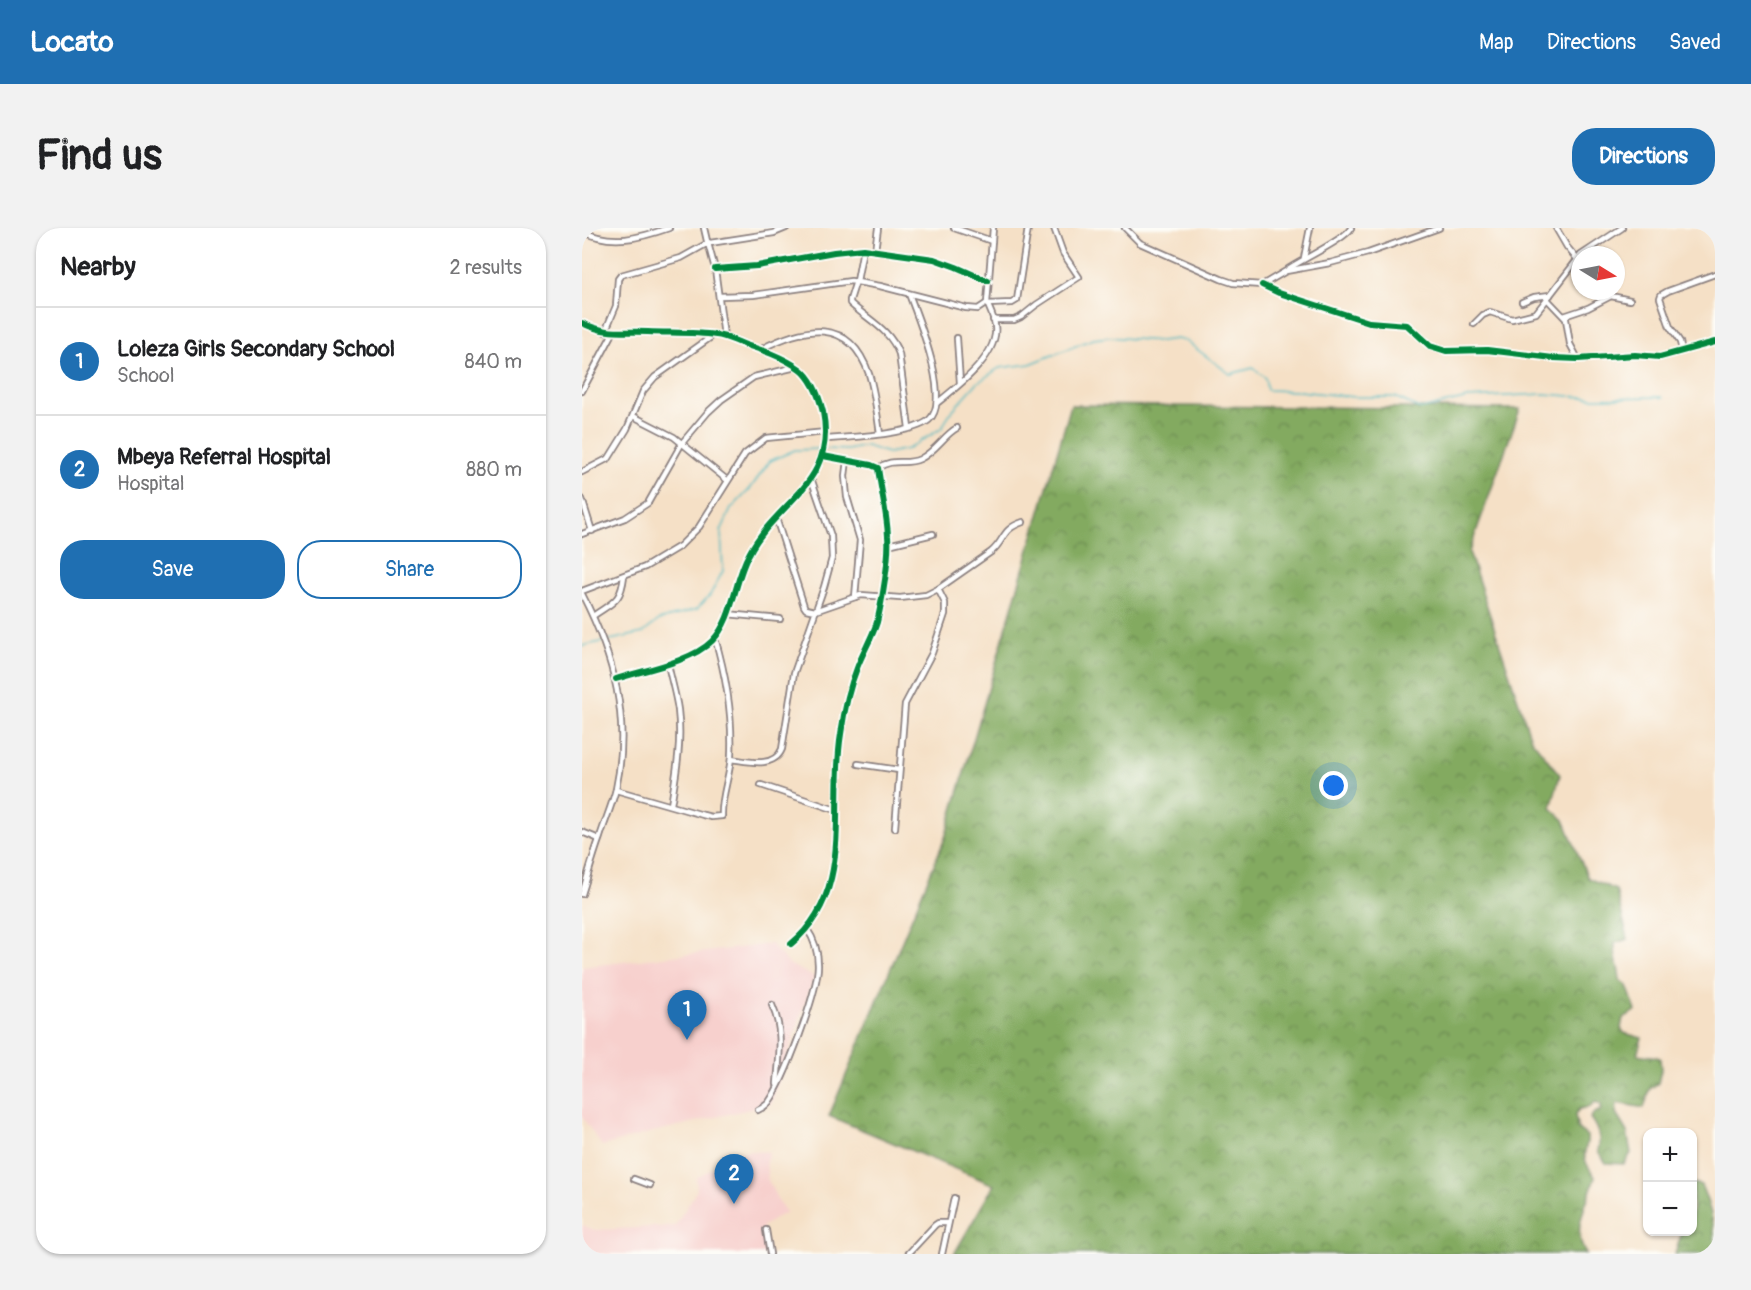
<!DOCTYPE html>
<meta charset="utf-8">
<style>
body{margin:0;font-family:Pangolin,sans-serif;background:#f2f2f2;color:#202124}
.controls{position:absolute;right:18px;bottom:18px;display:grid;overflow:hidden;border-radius:12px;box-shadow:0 2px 4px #0004}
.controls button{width:54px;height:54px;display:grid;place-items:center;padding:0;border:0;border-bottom:2px solid #e0e0e0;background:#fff;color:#202124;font:30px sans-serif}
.compass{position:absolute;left:989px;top:18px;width:54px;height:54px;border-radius:50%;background:#fff;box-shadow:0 2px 4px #0004;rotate:100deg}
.you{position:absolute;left:752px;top:558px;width:21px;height:21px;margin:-15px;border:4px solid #fff;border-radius:50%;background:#1a73e8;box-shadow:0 0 0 9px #1a73e833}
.badge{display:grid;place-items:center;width:39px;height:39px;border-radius:50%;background:#1f6fb2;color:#fff;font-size:20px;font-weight:700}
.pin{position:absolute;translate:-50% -50px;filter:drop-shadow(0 2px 3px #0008)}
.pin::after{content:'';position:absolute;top:32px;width:21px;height:18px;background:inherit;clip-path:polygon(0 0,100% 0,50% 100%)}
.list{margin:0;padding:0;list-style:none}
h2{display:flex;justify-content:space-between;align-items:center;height:78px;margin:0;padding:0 24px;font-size:26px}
h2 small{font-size:20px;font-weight:400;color:#757577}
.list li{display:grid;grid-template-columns:39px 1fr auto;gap:18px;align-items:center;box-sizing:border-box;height:108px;padding:0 24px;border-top:2px solid #e0e0e0}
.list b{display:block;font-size:22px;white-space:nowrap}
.list p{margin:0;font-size:20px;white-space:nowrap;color:#757577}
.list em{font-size:20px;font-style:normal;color:#757577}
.actions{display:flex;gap:12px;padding:18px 24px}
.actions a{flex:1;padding:14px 0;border:2px solid #1f6fb2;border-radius:24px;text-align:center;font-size:21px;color:#1f6fb2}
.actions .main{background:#1f6fb2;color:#fff}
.map{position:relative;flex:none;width:1133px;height:1026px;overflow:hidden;border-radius:24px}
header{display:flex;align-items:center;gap:36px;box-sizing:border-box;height:84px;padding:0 30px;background:#1f6fb2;color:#fff}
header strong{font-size:28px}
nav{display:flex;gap:33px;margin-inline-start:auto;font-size:21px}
.intro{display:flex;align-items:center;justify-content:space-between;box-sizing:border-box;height:144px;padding:0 36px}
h1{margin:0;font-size:42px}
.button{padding:15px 27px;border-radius:24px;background:#1f6fb2;color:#fff;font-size:21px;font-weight:700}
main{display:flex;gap:36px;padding:0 36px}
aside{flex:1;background:#fff;border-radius:24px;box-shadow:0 2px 4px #0004}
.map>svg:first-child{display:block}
.built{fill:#f7d0cd}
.forest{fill:url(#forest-crowns);stroke:#52664e;stroke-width:1.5}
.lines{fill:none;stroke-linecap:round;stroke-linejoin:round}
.stream{stroke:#48b7c0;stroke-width:1.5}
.street-casing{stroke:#8c8180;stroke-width:8}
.street{stroke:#fff;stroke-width:4.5}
.cycleway-casing{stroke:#fdfcf7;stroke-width:10}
.cycleway{stroke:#00873e;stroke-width:6}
</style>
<header>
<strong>Locato</strong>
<nav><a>Map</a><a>Directions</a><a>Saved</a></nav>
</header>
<div class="intro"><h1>Find us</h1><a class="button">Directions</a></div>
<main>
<aside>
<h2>Nearby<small>2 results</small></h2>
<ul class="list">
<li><span class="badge">1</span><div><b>Loleza Girls Secondary School</b><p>School</p></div><em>840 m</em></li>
<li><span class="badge">2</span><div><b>Mbeya Referral Hospital</b><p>Hospital</p></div><em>880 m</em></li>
</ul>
<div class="actions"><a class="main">Save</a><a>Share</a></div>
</aside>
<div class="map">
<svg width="1133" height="1026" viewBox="0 0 1133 1026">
<defs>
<pattern id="forest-crowns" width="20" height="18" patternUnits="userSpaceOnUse" patternTransform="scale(1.5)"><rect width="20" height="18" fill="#83aa60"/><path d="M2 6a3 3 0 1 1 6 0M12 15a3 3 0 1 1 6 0" fill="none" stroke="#6b8a50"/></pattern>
</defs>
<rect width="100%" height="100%" fill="#fdfcf7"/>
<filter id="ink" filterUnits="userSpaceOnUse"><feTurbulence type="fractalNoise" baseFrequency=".0167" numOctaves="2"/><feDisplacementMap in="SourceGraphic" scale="12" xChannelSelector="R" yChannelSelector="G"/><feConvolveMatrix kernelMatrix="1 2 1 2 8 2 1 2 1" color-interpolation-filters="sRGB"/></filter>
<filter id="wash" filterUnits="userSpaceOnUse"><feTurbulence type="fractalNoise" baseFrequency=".008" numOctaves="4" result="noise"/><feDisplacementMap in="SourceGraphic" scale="24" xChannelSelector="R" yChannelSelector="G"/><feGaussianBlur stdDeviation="1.35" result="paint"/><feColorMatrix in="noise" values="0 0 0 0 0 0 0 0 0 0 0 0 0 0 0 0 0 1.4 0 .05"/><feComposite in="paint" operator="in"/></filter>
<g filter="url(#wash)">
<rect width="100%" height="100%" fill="#f5e0c6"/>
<!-- built -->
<g class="built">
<polygon points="189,716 207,736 232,749 189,876 71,904 20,918 0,889 0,739"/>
<polygon points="165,923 187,924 184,933 186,952 196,973 204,984 181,998 185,1026 0,1026 0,997 13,1002 93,998 115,962 114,950 150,928"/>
</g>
<!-- forest -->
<g class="forest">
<path d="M489,177L938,181L887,324L949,511L978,547L969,580L982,592L1006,650L1034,662L1046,711L1033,715C1032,729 1037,739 1038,752L1045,758L1054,783L1041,790L1039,800L1042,805L1060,810L1055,826C1063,828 1070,827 1078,830L1079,842L1076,855L1068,861L1062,880L1035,875L1034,886L1045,904L1049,925L1042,936L1024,935L1016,923C1019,910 1016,901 1008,890L1012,885L1019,882V876L1013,874L1007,879L997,881L993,887L996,901L1005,908C1006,915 1004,917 1003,924C1001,933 1008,941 1013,949C1006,975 988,1001 1004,1026H372L412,957L247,888L363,610Z"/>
<path d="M1111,955L1119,957C1130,983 1133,998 1133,1026H1093L1100,1004H1110Z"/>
</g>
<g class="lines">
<!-- stream -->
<g class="stream">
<polyline points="243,221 266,222 284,218 306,225 326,221 360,200 368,185 395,155 417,140 448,136 511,111 527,109 578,113 594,111 604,113 648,146 671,140 683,150 685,162 717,163 772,169 813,169 839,181 886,170 962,166 1014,170 1081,169"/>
<polyline points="0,418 61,405 77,392 115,381 128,367 141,343 139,303 149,281 168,261 188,233 213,222 238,221"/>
</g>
</g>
</g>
<g filter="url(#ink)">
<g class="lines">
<!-- street casing -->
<g class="street-casing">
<g id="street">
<polyline points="122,0 125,13 128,15 192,5 204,0"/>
<polyline points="372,0 410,13"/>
<polyline points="543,0 558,15 639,51 651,55 680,57 704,43 748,35 786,25 857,0"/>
<polyline points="974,0 985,19 995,31"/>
<path d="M0,3C29,18 58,10 87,0"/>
<polyline points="293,23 296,0"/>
<polyline points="999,27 1040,0"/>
<polyline points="722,30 728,0"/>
<polyline points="133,41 175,38 252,24 281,21 352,31 374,39 406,53"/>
<path d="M706,41C719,32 765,10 769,0"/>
<path d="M274,53L268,72V75C286,92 308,101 317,126L327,200"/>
<polyline points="275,53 281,21"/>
<polyline points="680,57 697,65 787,94 825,97 848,118 864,123 905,122 971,130 996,131 1053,127 1078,129 1133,114"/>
<polyline points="137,68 171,67 269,53 298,58 384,80 396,81 405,75 411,0"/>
<polyline points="940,74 952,69 968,67"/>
<polyline points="405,76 430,75 435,72 446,0"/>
<polyline points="982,88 1006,80 1029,68 1048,72"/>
<polyline points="411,92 432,92 439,89 454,77 497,49 481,25 472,0"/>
<path d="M0,95C26,107 39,103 66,104C89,105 112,104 134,107C145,108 154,114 164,117C183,123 201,129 218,141C231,151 237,168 241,184C255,256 195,272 167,326C152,352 152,391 130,413C109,434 62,442 34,451"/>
<polyline points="892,96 901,87 908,84 930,91 954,85 965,71"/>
<polyline points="23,104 34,78 36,51 39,47 99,30 126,15 133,41 142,108"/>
<polyline points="375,110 378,155"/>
<path d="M179,121C222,99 267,88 287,146C293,165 295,186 298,206"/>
<polyline points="1100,123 1098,114 1088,99 1078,70 1079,67 1086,63 1133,46"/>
<polyline points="996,131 988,116 984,91 965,71 998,28"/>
<polyline points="0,163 31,105"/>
<path d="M355,175C375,159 418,127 413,97C412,90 408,82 405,75"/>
<polyline points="51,188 92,209 145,252"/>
<path d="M244,211C268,209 329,207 347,192C370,172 336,90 327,66"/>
<polyline points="265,232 263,248 265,269 278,312 273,369"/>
<path d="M296,240C312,229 323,238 338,231C354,223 363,206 375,200"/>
<polyline points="0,244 27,230 45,201 61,163 73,149 132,107"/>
<polyline points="0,271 10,303"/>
<path d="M194,290L222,378L224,381L233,383L279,367L318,370L344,367L356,361L409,324C423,313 419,301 441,294"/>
<polyline points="0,306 43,290 66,275 100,215 126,184 139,172 172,149 214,139"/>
<polyline points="306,317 351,306"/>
<polyline points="0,363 63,339 98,318 117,299 163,226 184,210 244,204"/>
<path d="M0,366C32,429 49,490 34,561C30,577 23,593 18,609C11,628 6,647 0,666"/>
<polyline points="145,386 198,391"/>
<path d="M11,388C31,374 39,374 42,348"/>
<path d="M86,436C89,451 94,467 96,482C100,515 94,546 89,577"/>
<path d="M149,531C165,533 192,541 200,521L212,445L242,359L250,330L249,308L229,250"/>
<polyline points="276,536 317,542"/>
<polyline points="179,557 254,582"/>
<path d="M34,562L121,587L129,589L140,588C139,568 148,548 149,528C151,488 144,448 133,410"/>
<polyline points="313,600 323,476 350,425 363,386 363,375 356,361"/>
<polyline points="0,604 17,611"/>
<path d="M209,716C274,662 247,579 259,506C262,484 267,460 275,440C281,424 290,410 295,394C300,374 308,328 306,308C305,285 299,263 296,240L289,237L241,228"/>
<path d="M190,777C202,803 197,828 195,856"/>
<path d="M176,882C180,880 184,878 187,874C203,851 236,764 236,737C236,725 232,711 225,701"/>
<polyline points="52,951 68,957"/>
<polyline points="184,1002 188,1026"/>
<polyline points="326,1026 353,997 356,995 366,995"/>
<polyline points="360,1026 372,970"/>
</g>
</g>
<!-- street -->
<use href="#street" class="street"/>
<!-- cycleway casing -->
<g class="cycleway-casing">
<g id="cycleway">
<polyline points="133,41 175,38 252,24 281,21 352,31 374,39 406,53"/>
<polyline points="680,57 697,65 787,94 825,97 848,118 864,123 905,122 971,130 996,131 1053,127 1078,129 1133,114"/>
<path d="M0,95C26,107 39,103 66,104C89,105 112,104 134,107C145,108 154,114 164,117C183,123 201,129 218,141C231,151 237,168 241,184C255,256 195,272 167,326C152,352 152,391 130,413C109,434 62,442 34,451"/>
<path d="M209,716C274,662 247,579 259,506C262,484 267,460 275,440C281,424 290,410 295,394C300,374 308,328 306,308C305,285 299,263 296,240L289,237L241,228"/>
</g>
</g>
<!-- cycleway -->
<use href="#cycleway" class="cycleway"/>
</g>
</g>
</svg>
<div class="controls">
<button>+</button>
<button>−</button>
</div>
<svg class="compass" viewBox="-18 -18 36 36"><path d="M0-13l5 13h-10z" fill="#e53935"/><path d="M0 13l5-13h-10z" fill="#757577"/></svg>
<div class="you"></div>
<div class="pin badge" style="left:105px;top:812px">1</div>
<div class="pin badge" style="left:152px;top:976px">2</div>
</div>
</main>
